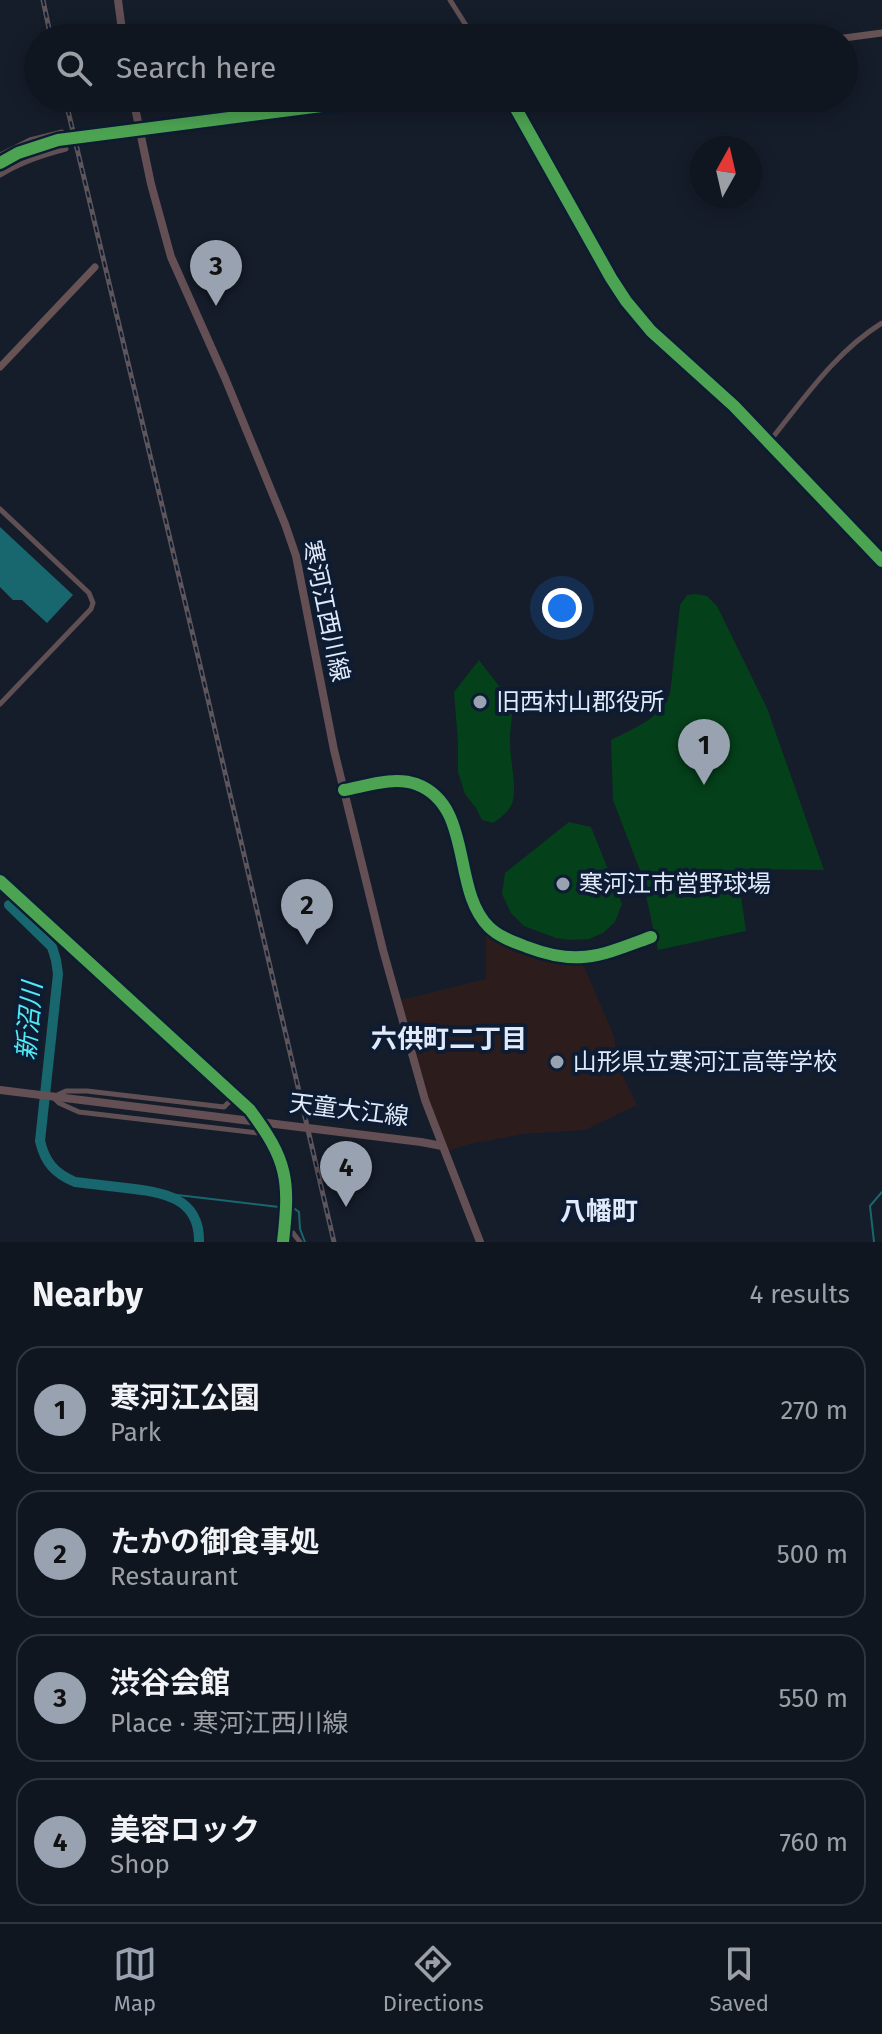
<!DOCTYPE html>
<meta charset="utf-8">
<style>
body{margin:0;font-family:"Fira Sans","Noto Sans JP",sans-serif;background:#1e232d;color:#f1f3f6}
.compass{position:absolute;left:690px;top:136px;width:72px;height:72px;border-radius:50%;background:#101620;box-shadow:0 4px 20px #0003;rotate:8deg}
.you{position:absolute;left:562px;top:608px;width:28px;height:28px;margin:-20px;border:6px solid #fff;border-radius:50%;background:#1a73e8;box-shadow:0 0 0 12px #1a73e833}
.badge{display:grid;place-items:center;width:52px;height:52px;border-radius:50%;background:#99a2b1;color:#111;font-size:26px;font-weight:700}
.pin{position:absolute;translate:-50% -66px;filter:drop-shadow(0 2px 4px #0008)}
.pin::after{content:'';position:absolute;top:42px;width:28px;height:24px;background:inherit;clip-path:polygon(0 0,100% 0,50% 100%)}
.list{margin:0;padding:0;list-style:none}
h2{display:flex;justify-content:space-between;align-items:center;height:104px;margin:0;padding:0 32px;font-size:34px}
h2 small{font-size:26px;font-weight:400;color:#9c9fa5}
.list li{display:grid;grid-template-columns:52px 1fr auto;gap:24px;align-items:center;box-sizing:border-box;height:128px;margin:0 16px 16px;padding:0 16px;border:2px solid #30353e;border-radius:24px}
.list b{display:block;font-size:30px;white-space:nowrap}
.list p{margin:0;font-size:26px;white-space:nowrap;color:#9c9fa5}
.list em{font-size:26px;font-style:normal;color:#9c9fa5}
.icon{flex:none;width:44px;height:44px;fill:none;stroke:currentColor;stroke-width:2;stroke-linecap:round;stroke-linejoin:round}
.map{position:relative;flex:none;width:882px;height:1242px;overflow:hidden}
.search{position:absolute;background:#101620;box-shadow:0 4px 20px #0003;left:24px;right:24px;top:24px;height:88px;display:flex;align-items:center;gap:20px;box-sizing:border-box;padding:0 28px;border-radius:44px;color:#9c9fa5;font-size:30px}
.sheet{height:680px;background:#101620}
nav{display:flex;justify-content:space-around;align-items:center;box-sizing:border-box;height:112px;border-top:2px solid #30353e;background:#101620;font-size:22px;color:#9c9fa5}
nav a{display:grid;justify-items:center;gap:4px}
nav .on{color:#99a2b1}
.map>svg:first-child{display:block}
.education{fill:#2c1d1c}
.green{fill:#04401a}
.water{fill:#18676e}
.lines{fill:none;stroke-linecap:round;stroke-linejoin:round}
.stream{stroke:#18676e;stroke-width:2}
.river{stroke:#18676e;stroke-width:10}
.street{stroke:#605054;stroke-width:5}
.secondary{stroke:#675254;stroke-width:7}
.primary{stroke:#634f54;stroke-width:8}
.rail-casing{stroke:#5d555a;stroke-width:5}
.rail{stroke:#0d1c32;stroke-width:2;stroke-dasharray:6;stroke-linecap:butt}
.secondary-bridge{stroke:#675254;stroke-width:7}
.primary-bridge{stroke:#634f54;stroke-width:8}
.cycleway-casing{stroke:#0d1c32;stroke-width:17}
.cycleway{stroke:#4ca352;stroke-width:12}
.poi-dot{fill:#99a2b1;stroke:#0d1c32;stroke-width:3}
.labels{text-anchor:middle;stroke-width:8;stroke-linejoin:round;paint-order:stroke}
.street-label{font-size:24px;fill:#e0eafa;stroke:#0d1c32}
.poi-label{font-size:24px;fill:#e0eafa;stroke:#0d1c32;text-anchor:start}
.water-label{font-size:26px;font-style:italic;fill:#50eaf6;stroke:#0d1c32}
.neighbourhood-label{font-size:26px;font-weight:bold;fill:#e0eafa;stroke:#0d1c32}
</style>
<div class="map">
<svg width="882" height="1242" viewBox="0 0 882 1242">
<rect width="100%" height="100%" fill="#151d2a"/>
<!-- education -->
<polygon class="education" points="486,934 500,944 536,958 562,964 582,962 614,1036 617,1057 624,1079 637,1105 585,1130 523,1134 469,1144 445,1152 397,1001 486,979"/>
<!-- green -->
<g class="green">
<path d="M696,594L707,596L717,606L767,708L824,870L737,869L746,931L658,950L641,873L613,800L611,740C636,727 657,721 670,694L680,605L687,595Z"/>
<path d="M479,660C489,674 504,689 510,707C514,717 510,727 510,738C509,756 517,785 513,800C511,810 502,817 493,823L482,820L476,808L465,794L458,772V743L454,692Z"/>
<polygon points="569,822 591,827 622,904 615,922 603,933 589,939 571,940 556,938 524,926 511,913 502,894 505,873"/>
</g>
<!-- water -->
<polygon class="water" points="0,527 73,595 47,623 22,600 13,600 0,587"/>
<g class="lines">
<!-- stream -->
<g class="stream">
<polyline points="169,1194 279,1207"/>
<polyline points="295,1209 299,1212 300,1229 305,1242"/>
<polyline points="874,1242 870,1206 882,1192"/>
</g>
<!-- river -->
<path class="river" d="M9,905L52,947L56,960L58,974L40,1141C45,1162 54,1173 75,1182C92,1184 109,1186 126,1188C162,1192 200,1197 199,1242"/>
<!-- street -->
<g class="street">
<polyline points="450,0 474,38"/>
<polyline points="510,98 611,278 626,301 651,331 734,406 882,561"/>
<polyline points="0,155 30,140 62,132"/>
<path d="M0,175C21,162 42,155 66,149"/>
<path d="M769,442C803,400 835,352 882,323"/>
<polyline points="0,509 89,593 93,603 91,609 0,704"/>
<path d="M345,790C367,785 394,776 417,785C475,807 450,890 490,927C500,937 515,942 527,947C579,967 603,955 651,937"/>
<polyline points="235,1096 224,1107 87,1091 66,1091 53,1097 59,1103 79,1112 267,1134"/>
<polyline points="284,1232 293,1233 300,1242"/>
</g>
<!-- secondary -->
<g class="secondary">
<polyline points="844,38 882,33"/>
<polyline points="116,133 384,98"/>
<polyline points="0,367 95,267"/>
<path d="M0,881L250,1110C288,1161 290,1180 283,1242"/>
</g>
<!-- primary -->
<g class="primary">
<polyline points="118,0 123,38"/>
<polyline points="133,98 151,184 171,257 225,378 285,524 296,556 334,750 383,950 425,1100 480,1242"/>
<polyline points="0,1090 81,1100"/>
<polyline points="421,1142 442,1146"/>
</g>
<!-- rail casing -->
<g class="rail-casing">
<g id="rail">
<polyline points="43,0 51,38"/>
<polyline points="65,98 200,665 334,1242"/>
</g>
</g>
<!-- rail -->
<use href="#rail" class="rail"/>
<!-- secondary-bridge -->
<path class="secondary-bridge" d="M0,163C38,142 74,138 116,133"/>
<!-- primary-bridge -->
<polyline class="primary-bridge" points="81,1100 421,1142"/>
<!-- cycleway casing -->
<g class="cycleway-casing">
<g id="cycleway">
<polyline points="510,98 611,278 626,301 651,331 734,406 882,561"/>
<polyline points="0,163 18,153 58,140 384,98"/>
<path d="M344,790C366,786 394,776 416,784C474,805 451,890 489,927C499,937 514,942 527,947C579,967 602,955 651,937"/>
<path d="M0,881L250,1110C288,1161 290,1180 283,1242"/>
</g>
</g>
<!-- cycleway -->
<use href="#cycleway" class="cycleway"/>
</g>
<!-- markers -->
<g class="poi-dot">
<circle cx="480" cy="702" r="8"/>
<circle cx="563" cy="884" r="8"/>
<circle cx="557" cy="1062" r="8"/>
</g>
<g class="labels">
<!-- street labels -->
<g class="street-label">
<text transform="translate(326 611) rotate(78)" y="8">寒河江西川線</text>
<text transform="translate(349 1110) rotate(7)" y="8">天童大江線</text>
</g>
<!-- poi labels -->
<g class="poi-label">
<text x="496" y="710">旧西村山郡役所</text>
<text x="579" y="892">寒河江市営野球場</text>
<text x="573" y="1070">山形県立寒河江高等学校</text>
</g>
<!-- water labels -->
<g class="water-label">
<text transform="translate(29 1021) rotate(-85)" y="9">新沼川</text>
</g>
<!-- neighbourhood labels -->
<g class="neighbourhood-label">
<text x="449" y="1048">六供町二丁目</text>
<text x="599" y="1220">八幡町</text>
</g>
</g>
</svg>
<svg class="compass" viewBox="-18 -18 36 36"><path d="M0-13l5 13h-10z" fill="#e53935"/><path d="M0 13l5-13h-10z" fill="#9c9fa5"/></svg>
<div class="you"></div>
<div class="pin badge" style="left:704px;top:785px">1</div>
<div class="pin badge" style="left:307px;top:945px">2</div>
<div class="pin badge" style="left:216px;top:306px">3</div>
<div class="pin badge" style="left:346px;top:1207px">4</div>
<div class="search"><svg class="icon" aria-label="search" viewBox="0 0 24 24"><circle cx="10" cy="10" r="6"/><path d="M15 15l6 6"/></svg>Search here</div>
</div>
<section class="sheet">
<h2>Nearby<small>4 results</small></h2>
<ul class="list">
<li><span class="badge">1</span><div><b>寒河江公園</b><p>Park</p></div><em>270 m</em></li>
<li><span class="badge">2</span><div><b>たかの御食事処</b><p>Restaurant</p></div><em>500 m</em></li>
<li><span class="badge">3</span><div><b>渋谷会館</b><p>Place · 寒河江西川線</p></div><em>550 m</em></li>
<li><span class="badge">4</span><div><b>美容ロック</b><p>Shop</p></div><em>760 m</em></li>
</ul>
</section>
<nav>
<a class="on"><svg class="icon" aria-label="map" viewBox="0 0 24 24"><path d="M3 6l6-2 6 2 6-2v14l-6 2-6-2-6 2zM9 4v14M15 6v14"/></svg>Map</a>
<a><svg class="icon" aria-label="directions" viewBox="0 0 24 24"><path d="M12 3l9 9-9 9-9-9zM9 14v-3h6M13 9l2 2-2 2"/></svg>Directions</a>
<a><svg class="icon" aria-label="saved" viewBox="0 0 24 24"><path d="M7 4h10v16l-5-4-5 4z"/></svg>Saved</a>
</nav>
